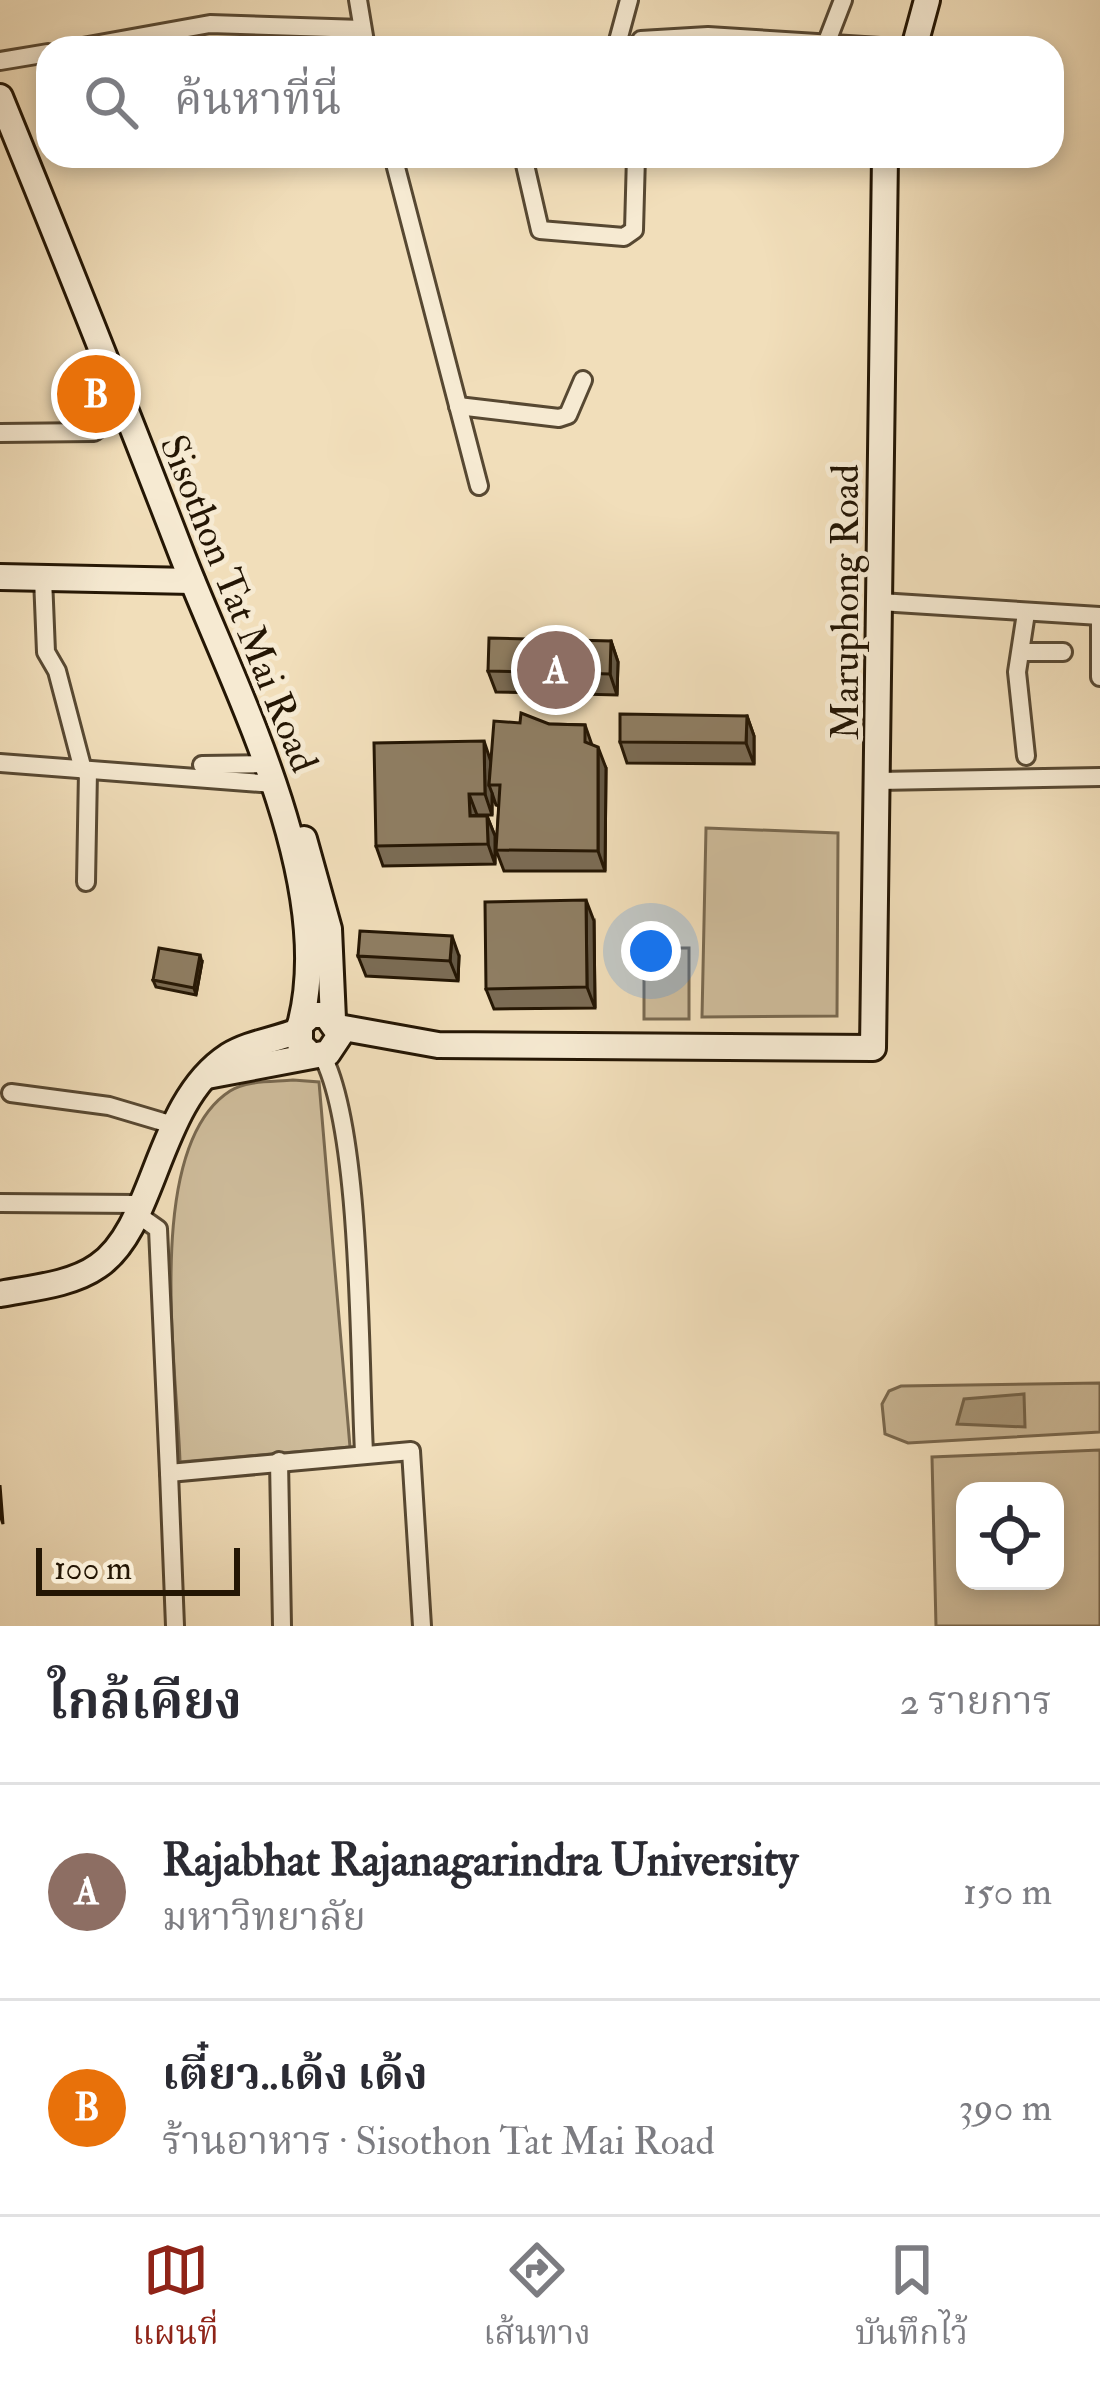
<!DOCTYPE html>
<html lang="th">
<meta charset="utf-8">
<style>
body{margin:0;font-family:"IM FELL Double Pica","Noto Serif Thai",serif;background:#f2f2f3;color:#2b2b33}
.controls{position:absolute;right:36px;bottom:36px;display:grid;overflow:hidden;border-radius:24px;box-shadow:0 6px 18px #0003}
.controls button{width:108px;height:108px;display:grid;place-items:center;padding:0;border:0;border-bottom:3px solid #e1e1e2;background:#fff;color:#2b2b33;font:60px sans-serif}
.scale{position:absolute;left:36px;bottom:30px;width:204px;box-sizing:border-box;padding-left:12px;border:6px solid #241604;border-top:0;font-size:33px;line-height:42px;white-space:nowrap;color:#241604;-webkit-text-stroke:9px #f6ead2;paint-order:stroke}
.you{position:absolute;left:651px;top:951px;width:42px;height:42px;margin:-30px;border:9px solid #fff;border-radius:50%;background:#1a73e8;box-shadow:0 0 0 18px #1a73e833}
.badge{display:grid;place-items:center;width:78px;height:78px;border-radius:50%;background:#8f2418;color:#fff;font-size:39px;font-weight:700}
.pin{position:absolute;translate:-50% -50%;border:6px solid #fff;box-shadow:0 3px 12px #0006}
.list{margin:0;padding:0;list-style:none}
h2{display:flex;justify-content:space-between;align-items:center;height:156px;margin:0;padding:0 48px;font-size:51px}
h2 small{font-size:39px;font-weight:400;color:#7c7c81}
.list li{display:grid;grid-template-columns:78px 1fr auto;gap:36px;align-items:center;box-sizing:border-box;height:216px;padding:0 48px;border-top:3px solid #e1e1e2}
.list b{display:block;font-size:45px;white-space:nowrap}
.list p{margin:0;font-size:39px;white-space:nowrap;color:#7c7c81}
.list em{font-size:39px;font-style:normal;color:#7c7c81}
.icon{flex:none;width:66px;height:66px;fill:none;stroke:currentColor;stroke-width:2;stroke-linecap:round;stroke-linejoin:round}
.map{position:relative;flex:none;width:1100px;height:1626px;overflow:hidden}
.search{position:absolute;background:#fff;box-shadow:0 6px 18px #0003;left:36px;right:36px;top:36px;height:132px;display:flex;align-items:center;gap:30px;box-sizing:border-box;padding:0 42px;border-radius:36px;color:#7c7c81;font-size:45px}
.sheet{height:588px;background:#fff}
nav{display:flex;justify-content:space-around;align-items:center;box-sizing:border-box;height:168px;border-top:3px solid #e1e1e2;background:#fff;font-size:33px;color:#7c7c81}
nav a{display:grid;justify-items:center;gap:6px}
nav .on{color:#8f2418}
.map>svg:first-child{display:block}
.green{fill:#cebc9b;stroke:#796950;stroke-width:3;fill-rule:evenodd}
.water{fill:#ab9a7c;stroke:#75654c;stroke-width:3}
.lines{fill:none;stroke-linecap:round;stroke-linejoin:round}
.street-casing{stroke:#574832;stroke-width:22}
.secondary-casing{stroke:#241604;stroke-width:30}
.street{stroke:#f6ead2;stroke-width:16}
.secondary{stroke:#f6ead2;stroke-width:24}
.wall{fill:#7b6c55;stroke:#241604;stroke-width:3}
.shaded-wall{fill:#645845;stroke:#241604;stroke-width:3}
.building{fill:#8f7e63;stroke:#241604;stroke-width:3}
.labels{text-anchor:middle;stroke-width:10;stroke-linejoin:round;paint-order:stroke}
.street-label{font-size:39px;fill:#241604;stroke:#f6ead2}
</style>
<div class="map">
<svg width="1100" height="1626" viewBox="0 0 1100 1626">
<rect width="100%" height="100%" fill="#f1deba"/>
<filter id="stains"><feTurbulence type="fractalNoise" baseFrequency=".00167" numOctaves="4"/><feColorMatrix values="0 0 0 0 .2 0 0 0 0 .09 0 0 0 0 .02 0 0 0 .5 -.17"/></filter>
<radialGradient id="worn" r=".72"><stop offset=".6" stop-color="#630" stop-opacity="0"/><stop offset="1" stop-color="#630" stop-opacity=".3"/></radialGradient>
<!-- green -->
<g class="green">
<polygon points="706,828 838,833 837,1016 702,1017"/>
<rect x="644" y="948" width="45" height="71"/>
<path d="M293,1080L319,1082L350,1447L180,1462C177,1368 143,1147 230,1091C247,1080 273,1082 293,1080Z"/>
<polygon points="1100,1383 1100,1432 908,1443 885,1434 882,1404 889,1391 901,1386"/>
<path d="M1100,1450V1626H936L932,1457ZM965,1491H1055V1581H965Z"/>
</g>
<!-- water -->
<polygon class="water" points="1024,1394 1025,1427 957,1424 964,1399"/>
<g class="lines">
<!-- street casing -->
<g class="street-casing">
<g id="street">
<polyline points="358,0 366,48"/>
<polyline points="826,44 843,0"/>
<polyline points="77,48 210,24 362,29"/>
<polyline points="616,48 629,0"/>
<polyline points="640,48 641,40 708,36 896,48"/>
<polyline points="0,61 48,53"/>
<polyline points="393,156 479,486"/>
<polyline points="523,156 540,230 624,237 634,230 636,156"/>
<polyline points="458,406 559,418 568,415 583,380"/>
<polyline points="0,433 94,432 124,410"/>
<polyline points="43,578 46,652 57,671 83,770"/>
<polyline points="880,602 1100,616"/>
<polyline points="1026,613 1017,672 1026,756"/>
<polyline points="1100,616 1100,677"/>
<polyline points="1021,652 1063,652"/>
<polyline points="0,763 274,784"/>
<polyline points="202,765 267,764"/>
<polyline points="878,781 1100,777"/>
<polyline points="86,882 88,771"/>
<path d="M322,1055C362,1130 359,1359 364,1452"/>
<polyline points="11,1093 109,1106 173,1125"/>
<polyline points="0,1203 138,1204"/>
<polyline points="134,1212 158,1229 169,1473 411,1451 422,1626"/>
<polyline points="279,1461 282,1626"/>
<polyline points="169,1473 175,1626"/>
</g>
</g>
<!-- secondary casing -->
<g class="secondary-casing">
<g id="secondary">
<polyline points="914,48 927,0"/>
<path d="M0,97C62,249 123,402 182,555C234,689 338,882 300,1025"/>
<polyline points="0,577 192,581"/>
<polyline points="304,839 329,929 333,1019"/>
<polyline points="338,1027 438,1045 873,1048 885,156"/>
<polyline points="207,1076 328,1053 340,1035 326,1015 311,1015 300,1025 300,1044 309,1053"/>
<path d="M0,1294C31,1288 71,1285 98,1266C156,1227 156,1103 228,1056C249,1043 276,1040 298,1031"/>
</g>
</g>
<!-- street -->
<use href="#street" class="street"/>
<!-- secondary -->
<use href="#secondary" class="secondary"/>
</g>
<!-- wall -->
<g class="wall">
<polygon points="611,641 618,662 617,695 496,692 488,671"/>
<polygon points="747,716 754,736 754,764 627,763 620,742"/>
<polygon points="549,724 585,725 592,745 606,768 605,871 504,871 496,850 499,806 496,805 492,793 492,815 477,815 487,816 495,836 495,864 383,866 376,846 491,760"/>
<polygon points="594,921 595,1008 494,1009 486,989"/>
<polygon points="358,956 459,956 458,981 366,976"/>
<polygon points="202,962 196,995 156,987 153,980"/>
</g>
<!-- shaded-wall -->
<g class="shaded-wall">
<polygon points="611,641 618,662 617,695 610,674"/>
<polygon points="747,716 754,736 754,764 746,743"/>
<polygon points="484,741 491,762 489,785 492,793 492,815 485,794"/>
<polygon points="598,747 606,768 605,871 598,851"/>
<polygon points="469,794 477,815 470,816"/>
<polygon points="487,816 495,836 495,864 488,844"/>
<polygon points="586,900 594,921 595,1008 587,987"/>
<polygon points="452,936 459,956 458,981 450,961"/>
<polygon points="200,955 202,962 196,995 194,988"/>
<polygon points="0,1485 3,1524 0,1515"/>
</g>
<!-- building -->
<g class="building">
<polygon points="489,638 611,641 610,674 488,671"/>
<polygon points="521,713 549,724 585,725 585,742 598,747 598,851 496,850 500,785 489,785 494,721 520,723"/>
<polygon points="620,714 747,716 746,743 620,742"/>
<polygon points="484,741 485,794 469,794 470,816 487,816 488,844 376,846 374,743"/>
<polygon points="586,900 587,987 486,989 485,902"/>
<polygon points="360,931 452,936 450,961 358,956"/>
<polygon points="159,948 200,955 194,988 153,980"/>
</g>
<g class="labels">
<!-- street labels -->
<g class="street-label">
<text transform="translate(844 602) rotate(-90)" y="14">Maruphong Road</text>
<text transform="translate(240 603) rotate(68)" y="14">Sisothon Tat Mai Road</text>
</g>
</g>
<rect width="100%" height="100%" filter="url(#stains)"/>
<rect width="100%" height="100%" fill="url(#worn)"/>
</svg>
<div class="controls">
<button><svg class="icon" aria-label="locate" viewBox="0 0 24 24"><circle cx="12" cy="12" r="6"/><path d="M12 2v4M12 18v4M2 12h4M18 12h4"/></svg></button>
</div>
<div class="scale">100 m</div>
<div class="you"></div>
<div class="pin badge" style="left:556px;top:670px;background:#8d6e63">A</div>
<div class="pin badge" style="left:96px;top:394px;background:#e8710a">B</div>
<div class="search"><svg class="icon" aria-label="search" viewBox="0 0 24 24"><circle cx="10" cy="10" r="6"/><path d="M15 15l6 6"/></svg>ค้นหาที่นี่</div>
</div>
<section class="sheet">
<h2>ใกล้เคียง<small>2 รายการ</small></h2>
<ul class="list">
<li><span class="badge" style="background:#8d6e63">A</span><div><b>Rajabhat Rajanagarindra University</b><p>มหาวิทยาลัย</p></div><em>150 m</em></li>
<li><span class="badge" style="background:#e8710a">B</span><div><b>เตี๋ยว..เด้ง เด้ง</b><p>ร้านอาหาร · Sisothon Tat Mai Road</p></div><em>390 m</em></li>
</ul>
</section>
<nav>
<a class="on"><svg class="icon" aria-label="map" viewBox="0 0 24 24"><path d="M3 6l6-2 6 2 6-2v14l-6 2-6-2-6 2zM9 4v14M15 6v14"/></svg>แผนที่</a>
<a><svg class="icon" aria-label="directions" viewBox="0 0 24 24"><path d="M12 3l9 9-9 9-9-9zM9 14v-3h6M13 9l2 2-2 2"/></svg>เส้นทาง</a>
<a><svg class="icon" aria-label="saved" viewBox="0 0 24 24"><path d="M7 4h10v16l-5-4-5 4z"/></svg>บันทึกไว้</a>
</nav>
